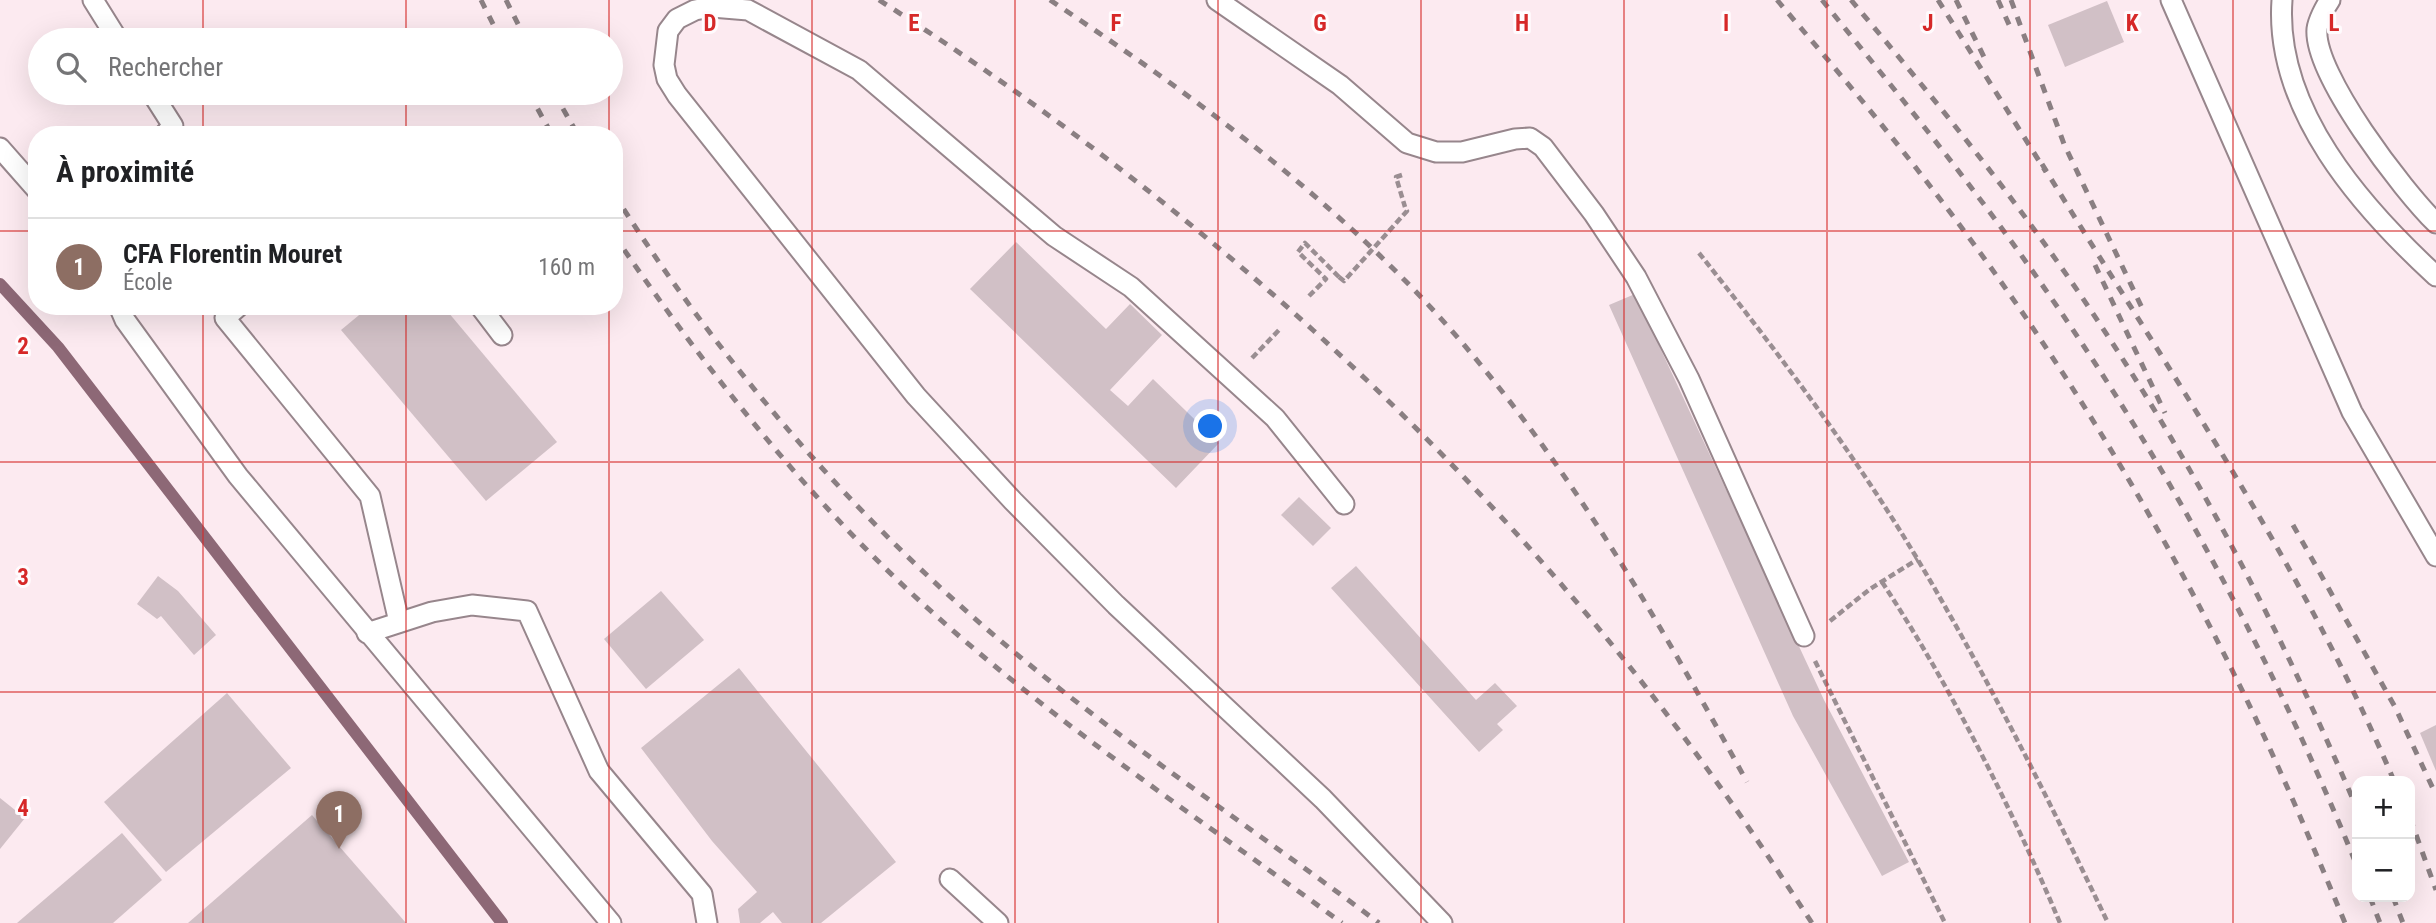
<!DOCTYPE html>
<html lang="fr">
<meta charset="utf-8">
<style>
body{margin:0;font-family:"Roboto Condensed",sans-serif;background:#f2f2f2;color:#202124}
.controls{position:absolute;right:21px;bottom:21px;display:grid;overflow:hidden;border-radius:14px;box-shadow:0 7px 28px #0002}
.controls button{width:63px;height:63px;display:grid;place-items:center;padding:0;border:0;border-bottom:2px solid #e0e0e0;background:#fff;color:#202124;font:35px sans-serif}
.you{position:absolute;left:1211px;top:427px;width:24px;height:24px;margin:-18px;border:5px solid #fff;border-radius:50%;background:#1a73e8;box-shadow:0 0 0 10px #1a73e833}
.badge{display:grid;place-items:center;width:46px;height:46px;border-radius:50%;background:#256f76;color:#fff;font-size:23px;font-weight:700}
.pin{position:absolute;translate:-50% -58px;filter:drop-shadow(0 2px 4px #0008)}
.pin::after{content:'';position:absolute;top:37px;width:24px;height:21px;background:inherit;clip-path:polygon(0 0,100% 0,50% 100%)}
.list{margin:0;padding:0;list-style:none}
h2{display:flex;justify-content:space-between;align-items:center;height:91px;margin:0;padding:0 28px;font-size:30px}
h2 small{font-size:23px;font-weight:400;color:#757577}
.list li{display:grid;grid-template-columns:46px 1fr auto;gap:21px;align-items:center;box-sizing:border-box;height:98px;padding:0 28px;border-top:2px solid #e0e0e0}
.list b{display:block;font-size:26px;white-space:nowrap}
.list p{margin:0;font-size:23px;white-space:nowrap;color:#757577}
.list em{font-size:23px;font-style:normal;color:#757577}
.icon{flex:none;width:38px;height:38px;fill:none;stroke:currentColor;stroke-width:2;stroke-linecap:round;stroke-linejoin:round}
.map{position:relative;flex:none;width:2436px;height:923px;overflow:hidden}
.search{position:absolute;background:#fff;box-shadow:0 7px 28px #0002;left:28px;top:28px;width:595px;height:77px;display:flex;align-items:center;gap:18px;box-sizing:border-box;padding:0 24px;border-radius:38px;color:#757577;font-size:26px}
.panel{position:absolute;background:#fff;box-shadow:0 7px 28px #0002;left:28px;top:126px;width:595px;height:189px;border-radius:28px}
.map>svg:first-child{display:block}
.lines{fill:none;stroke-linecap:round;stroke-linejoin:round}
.stream{stroke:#8d6876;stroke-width:12}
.building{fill:#d1c0c6}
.service-casing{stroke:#97868c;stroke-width:23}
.path{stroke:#9a8e92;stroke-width:4.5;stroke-dasharray:7 3.5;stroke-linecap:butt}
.service{stroke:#fff;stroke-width:19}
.rail{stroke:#8a7f82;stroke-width:5;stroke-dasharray:9 9;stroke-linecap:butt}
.path-bridge{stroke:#9a8e92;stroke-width:4.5;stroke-dasharray:7 3.5;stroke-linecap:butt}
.grid{fill:none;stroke:#d62828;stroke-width:2;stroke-opacity:0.55}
.grid-label{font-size:23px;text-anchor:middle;font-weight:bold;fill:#d62828;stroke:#fffbfd;stroke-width:6;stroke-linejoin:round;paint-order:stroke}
</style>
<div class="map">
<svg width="2436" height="923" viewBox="0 0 2436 923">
<rect width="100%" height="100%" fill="#fceaf0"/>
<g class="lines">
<!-- stream -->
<polyline class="stream" points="0,284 58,347 502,923"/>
</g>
<!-- building -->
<g class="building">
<polygon points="2107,1 2124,42 2065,67 2048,25"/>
<polygon points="1016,242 1106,329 1130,304 1162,335 1110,390 1128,406 1153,379 1219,443 1176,488 970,289"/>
<polygon points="1635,294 1824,700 1909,862 1882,876 1793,716 1609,305"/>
<polygon points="370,306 443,306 557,442 486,501 341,330"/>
<polygon points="1299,497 1331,528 1313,546 1281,515"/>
<polygon points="1356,566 1476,700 1495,683 1517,706 1497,724 1503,730 1479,752 1331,588"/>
<polygon points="158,576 178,591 216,635 194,655 161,616 157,619 137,604"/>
<polygon points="661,591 704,640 646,689 604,639"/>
<polygon points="739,668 896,862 821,923 782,923 773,912 760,923 740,923 738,909 757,892 712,841 641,748"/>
<polygon points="227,693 291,768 166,872 104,802"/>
<polygon points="2436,725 2436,771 2420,733"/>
<polygon points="0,798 25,818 0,849"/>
<polygon points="312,815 406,923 188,923"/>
<polygon points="122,833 162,880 113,923 17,923"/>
</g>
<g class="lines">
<!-- service casing -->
<g class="service-casing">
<g id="service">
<polyline points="93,0 118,40"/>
<polyline points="1217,0 1340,85 1407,143 1436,152 1462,152 1515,139 1530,138 1543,147 1594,214 1636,277 1689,379 1804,636"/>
<polyline points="2171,0 2352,412 2436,556"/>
<path d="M2282,0C2274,109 2361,207 2436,276"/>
<path d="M2330,0C2325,7 2318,21 2317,29C2313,74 2404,192 2436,223"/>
<polyline points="152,93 173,126 164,135"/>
<polyline points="0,148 37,190"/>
<polyline points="119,306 125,320 238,476 611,923"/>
<polyline points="239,306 225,318 370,496 399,622"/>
<polyline points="480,306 502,335"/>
<polyline points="1344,504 1275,418 1131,287 1054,236 859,70 748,10 712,7 695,10 677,19 668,31 664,65 667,79 677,95 916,396 1013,501 1116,605 1323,799 1442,923"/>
<polyline points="367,633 432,612 472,605 527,611 599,771 702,894 707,923"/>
<polyline points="950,879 998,923"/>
</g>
</g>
<!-- path -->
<g class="path">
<polyline points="1402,175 1396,177 1405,207"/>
<path d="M1699,253C1777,351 1854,453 1918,560C1988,678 2049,800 2108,923"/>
<polyline points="1309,296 1326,279 1298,252 1305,243 1339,277"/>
<polyline points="1252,358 1279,330"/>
<path d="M1882,582C1950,685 2012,809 2060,923"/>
<polyline points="1830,621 1870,589 1918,559"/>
<polyline points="1815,661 1945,923"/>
</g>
<!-- service -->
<use href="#service" class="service"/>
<!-- rail -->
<g class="rail">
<polyline points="481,0 501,40"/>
<polyline points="506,0 526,40"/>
<path d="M879,0C1205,207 1500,475 1723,791C1754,834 1783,879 1812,923"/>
<path d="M1050,0C1206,104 1360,217 1480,364C1586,493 1667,636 1747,782"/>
<path d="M1777,0C1829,61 1881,122 1930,186C2048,338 2151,506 2236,678C2276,758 2311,841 2345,923"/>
<path d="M1822,0C1899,95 1976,189 2045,289C2170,468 2275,665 2357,866"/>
<path d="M1851,0C1915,76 1978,152 2036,232C2166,410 2271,607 2357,809"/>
<polyline points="1938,0 2046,172"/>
<polyline points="1956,0 1984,57"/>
<polyline points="1998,0 2011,29"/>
<polyline points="2011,0 2064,144 2144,312"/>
<polyline points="529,93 552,135"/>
<polyline points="554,93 578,135"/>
<path d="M2042,164C2165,366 2302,563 2394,781"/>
<path d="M614,194C722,365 858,523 1014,652C1130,748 1258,832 1379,923"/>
<path d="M614,235C689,345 771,452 865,548C1006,692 1180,804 1342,923"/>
<polyline points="2095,265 2165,413"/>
<polyline points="2293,525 2395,707 2436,795"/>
<polyline points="2410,818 2436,890"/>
<polyline points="2370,897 2380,923"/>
<polyline points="2393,897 2403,923"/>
</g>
<!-- path-bridge -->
<polyline class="path-bridge" points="1339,277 1344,281 1407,211 1405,207"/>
</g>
<!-- grid -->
<path class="grid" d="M203,0V40M406,0V40M609,0V40M812,0V923M1015,0V923M1218,0V923M1421,0V923M1624,0V923M1827,0V923M2030,0V923M2233,0V923M203,93V135M406,93V135M609,93V135M0,231H37M614,231H2436M203,306V923M406,306V923M609,306V923M0,462H2436M0,692H2436"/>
<g class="grid-label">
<text x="710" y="31">D</text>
<text x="914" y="31">E</text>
<text x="1116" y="31">F</text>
<text x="1320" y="31">G</text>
<text x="1522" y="31">H</text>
<text x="1726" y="31">I</text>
<text x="1928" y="31">J</text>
<text x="2132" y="31">K</text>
<text x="2334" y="31">L</text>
<text x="23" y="354">2</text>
<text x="23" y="585">3</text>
<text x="23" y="816">4</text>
</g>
</svg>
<div class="controls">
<button>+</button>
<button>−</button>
</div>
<div class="you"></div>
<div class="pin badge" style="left:339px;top:849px;background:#8d6e63">1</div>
<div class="search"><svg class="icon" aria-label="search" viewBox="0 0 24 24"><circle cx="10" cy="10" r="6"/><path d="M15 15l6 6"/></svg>Rechercher</div>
<section class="panel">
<h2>À proximité<small></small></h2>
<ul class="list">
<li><span class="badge" style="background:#8d6e63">1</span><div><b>CFA Florentin Mouret</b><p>École</p></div><em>160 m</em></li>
</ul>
</section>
</div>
